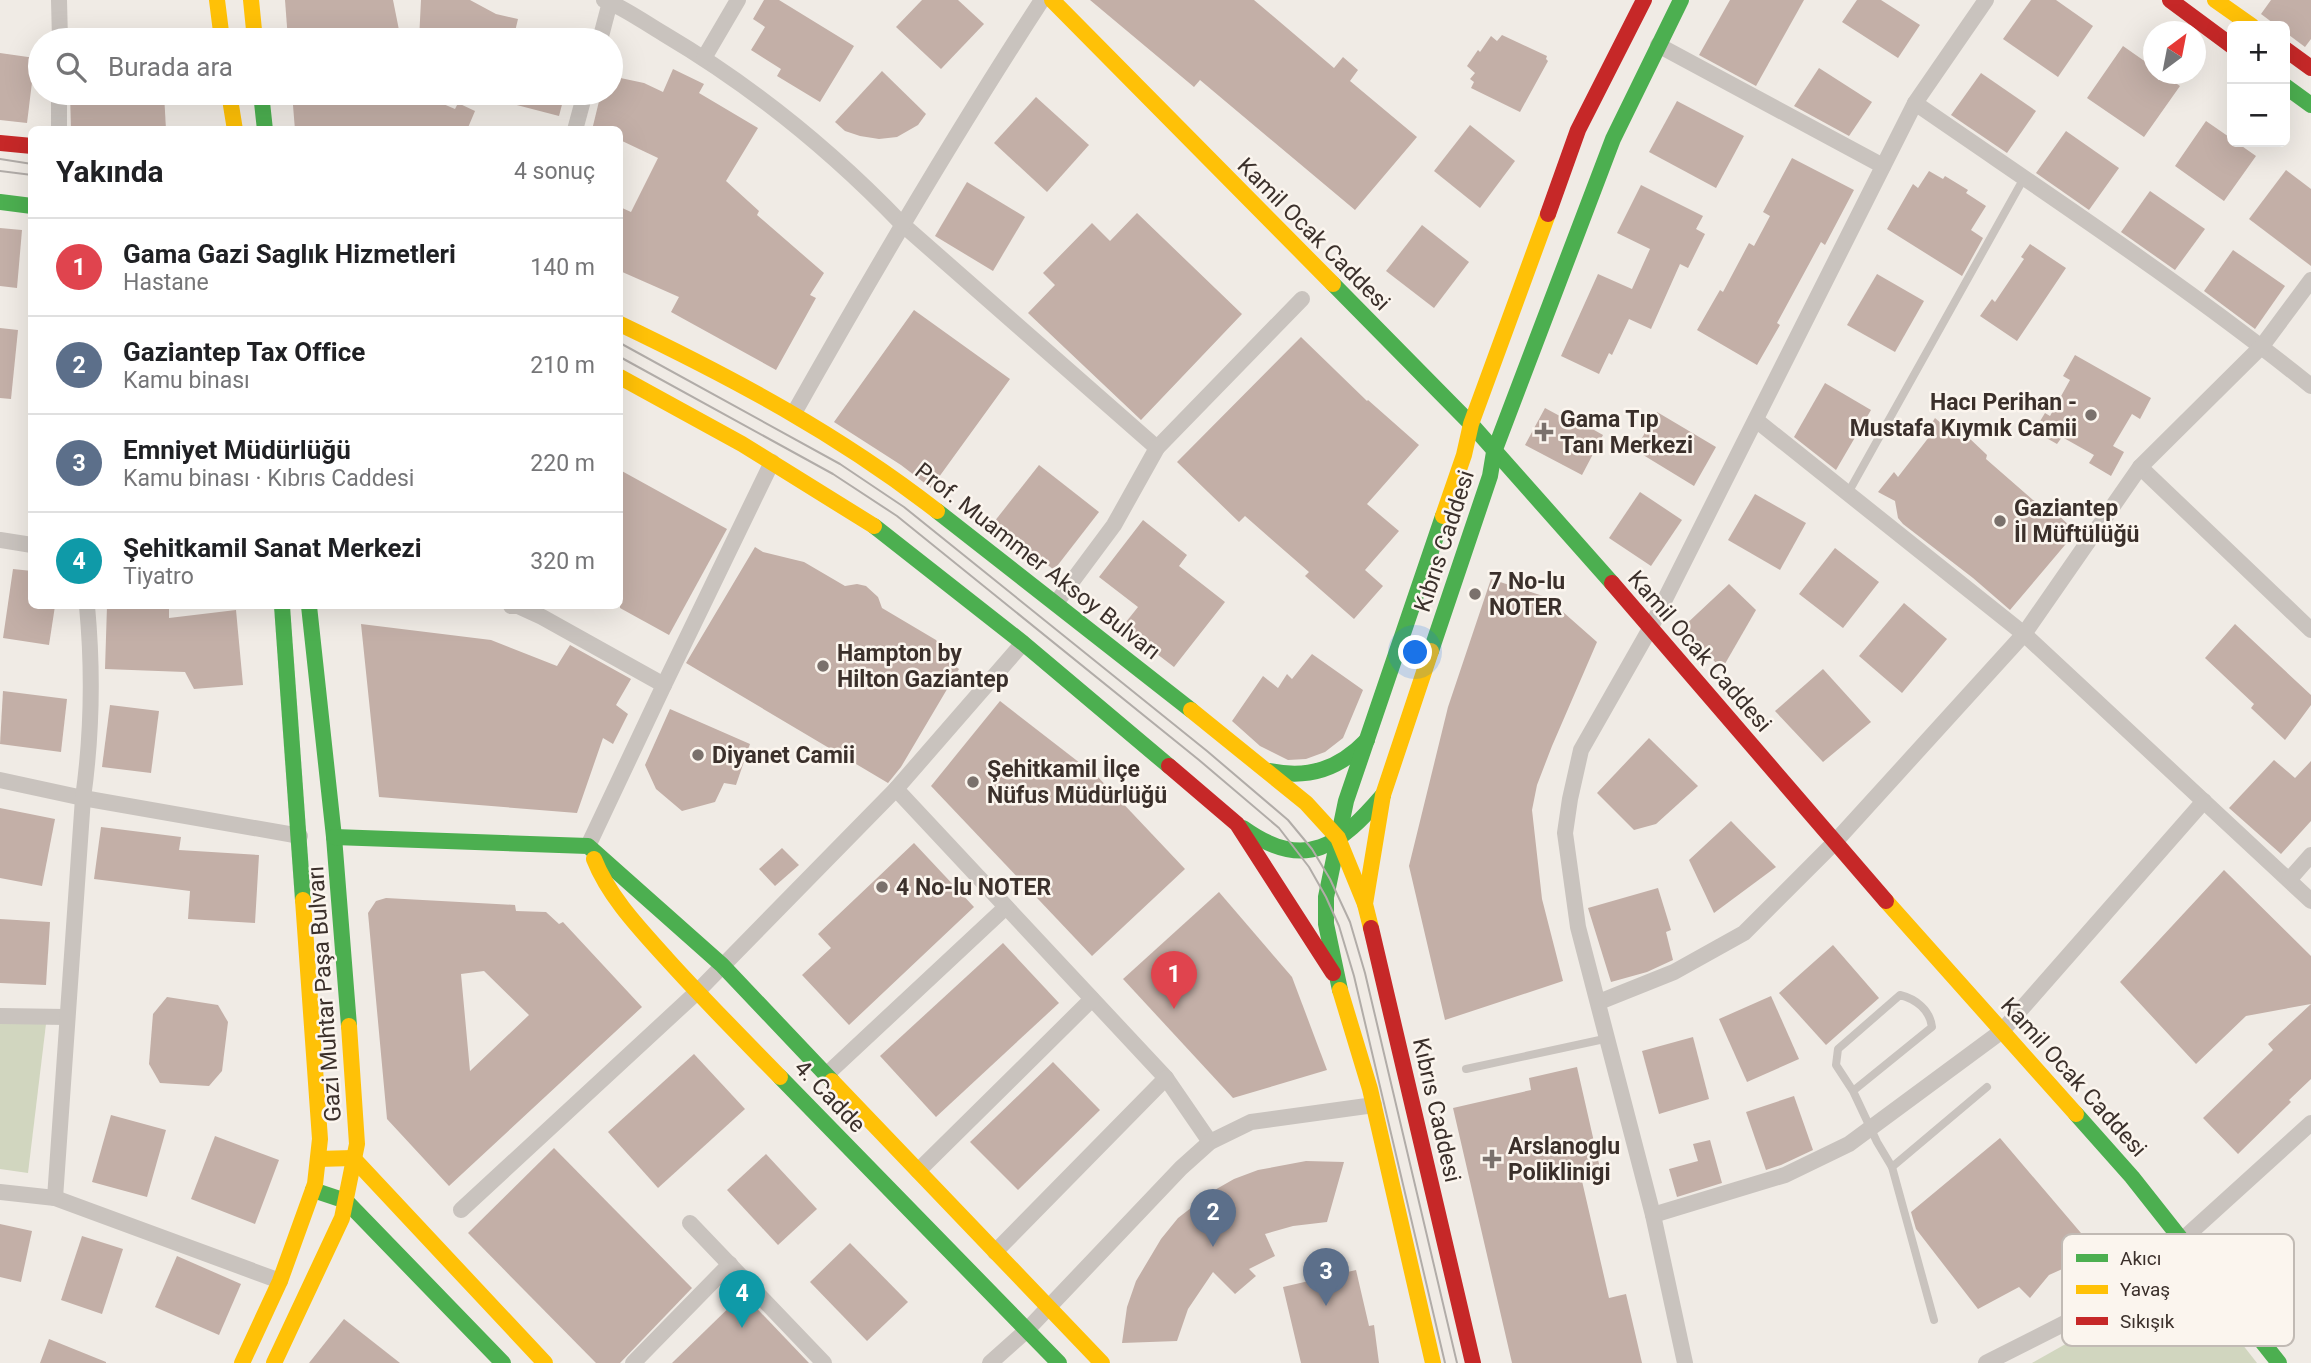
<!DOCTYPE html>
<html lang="tr">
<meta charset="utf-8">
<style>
body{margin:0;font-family:Roboto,sans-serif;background:#f6f6f6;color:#202124}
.controls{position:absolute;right:21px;top:21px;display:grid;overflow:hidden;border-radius:10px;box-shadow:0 7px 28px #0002}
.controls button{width:63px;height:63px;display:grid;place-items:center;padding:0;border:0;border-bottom:2px solid #e0e0e0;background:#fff;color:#202124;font:35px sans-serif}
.compass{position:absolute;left:2143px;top:21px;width:63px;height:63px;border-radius:50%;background:#fff;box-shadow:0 7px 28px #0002;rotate:32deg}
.you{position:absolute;left:1416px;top:653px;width:24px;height:24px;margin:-18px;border:5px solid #fff;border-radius:50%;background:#1a73e8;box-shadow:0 0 0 10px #1a73e833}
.badge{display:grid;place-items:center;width:46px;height:46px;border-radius:50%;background:#111827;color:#fff;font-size:23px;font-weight:700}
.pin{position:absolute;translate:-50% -58px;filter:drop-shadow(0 2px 4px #0008)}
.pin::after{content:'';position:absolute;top:37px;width:24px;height:21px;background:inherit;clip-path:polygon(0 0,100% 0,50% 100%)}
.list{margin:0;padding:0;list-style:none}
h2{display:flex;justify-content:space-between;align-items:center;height:91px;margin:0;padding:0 28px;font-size:30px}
h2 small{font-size:23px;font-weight:400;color:#757577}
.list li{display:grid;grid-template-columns:46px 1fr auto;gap:21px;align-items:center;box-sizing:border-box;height:98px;padding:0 28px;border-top:2px solid #e0e0e0}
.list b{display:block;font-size:26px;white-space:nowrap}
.list p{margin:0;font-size:23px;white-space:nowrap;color:#757577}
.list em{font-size:23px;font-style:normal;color:#757577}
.icon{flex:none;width:38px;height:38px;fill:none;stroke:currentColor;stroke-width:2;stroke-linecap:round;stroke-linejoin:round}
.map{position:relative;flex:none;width:2311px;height:1363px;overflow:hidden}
.search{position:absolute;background:#fff;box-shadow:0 7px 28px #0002;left:28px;top:28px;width:595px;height:77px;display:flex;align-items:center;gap:18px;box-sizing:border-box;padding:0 24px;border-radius:38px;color:#757577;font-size:26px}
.panel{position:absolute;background:#fff;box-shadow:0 7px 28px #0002;left:28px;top:126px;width:595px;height:483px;border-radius:10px}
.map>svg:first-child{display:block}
.green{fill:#d1d6bf}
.building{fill:#c3afa7;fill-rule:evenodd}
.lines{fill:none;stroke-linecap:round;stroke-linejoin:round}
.lane{stroke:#c9c3be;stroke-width:8}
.street{stroke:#c9c3be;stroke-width:16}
.fast{stroke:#4caf50;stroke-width:16}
.slow{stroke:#ffc107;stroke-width:16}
.jam{stroke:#c62828;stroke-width:16}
.tram{stroke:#b1aca8;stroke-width:2}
.poi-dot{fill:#7a716c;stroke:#fbf5ee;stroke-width:2.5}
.labels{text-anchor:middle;stroke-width:5;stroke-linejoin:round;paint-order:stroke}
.street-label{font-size:23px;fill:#3b302b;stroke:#fbf5ee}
.poi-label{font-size:23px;font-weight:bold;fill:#3b302b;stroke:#fbf5ee;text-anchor:start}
.key{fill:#fbf5ee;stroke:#c1bab4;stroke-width:2}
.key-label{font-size:19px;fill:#3b302b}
</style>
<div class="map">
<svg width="2311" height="1363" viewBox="0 0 2311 1363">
<rect width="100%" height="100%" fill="#f0ebe5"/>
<!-- green -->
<g class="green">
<polygon points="0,1017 46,1024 28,1173 0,1169"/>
<polygon points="2188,1275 2257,1363 2032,1363 2179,1280"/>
</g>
<!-- building -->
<g class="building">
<polygon points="285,0 393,0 401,40 288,40"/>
<polygon points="421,0 470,0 496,14 518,19 513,40 419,40"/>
<polygon points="764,0 779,0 854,46 820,102 777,76 781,69 751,50 765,27 753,19"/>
<polygon points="922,0 958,0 984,24 941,69 896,27"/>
<polygon points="1090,0 1254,0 1334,68 1343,57 1358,70 1350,81 1417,137 1355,210 1200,80 1194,87"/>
<polygon points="1730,0 1804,0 1756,86 1699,55"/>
<polygon points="1857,0 1881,0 1920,25 1898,58 1842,22"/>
<polygon points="2031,0 2056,0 2093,26 2058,77 2003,39"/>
<polygon points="2271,0 2311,0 2311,39 2305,47 2285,32 2285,26 2277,26 2261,14"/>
<polygon points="1502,35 1547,56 1546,59 1548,61 1520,112 1471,88 1474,82 1470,79 1475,73 1467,66 1478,50 1480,52 1491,36 1497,41"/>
<polygon points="2123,46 2153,67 2153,74 2162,74 2180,86 2144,137 2087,98"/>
<polygon points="0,53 35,58 27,123 0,120"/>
<polygon points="1819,68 1872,102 1849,136 1794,106"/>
<polygon points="673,69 704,84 699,93 758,128 726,181 759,211 757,215 824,273 810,295 816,298 776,370 671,312 679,297 620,271 620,207 631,212 658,158 620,140 620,130 592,130 601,93 611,93 611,76 644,83 663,92"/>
<polygon points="882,71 926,114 918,125 897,137 879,139 860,136 845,131 835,122"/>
<polygon points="1981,73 2036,111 2007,153 1951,115"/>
<polygon points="70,93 164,93 166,130 71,130"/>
<polygon points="292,93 411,93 412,95 420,94 455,109 458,103 475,111 467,130 295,130"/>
<polygon points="491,93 565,93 559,116 490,98"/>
<polygon points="1036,97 1089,145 1047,192 994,143"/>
<polygon points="1677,101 1744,136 1716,188 1649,152"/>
<polygon points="2206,121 2232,139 2232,142 2236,142 2256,156 2224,201 2175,166"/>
<polygon points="1470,125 1515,161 1480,208 1434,171"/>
<polygon points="2066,131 2119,168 2089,210 2036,173"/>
<polygon points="1792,158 1854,190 1825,245 1821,242 1777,323 1780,325 1757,365 1697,330 1720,290 1723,292 1749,243 1754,246 1770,216 1763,212"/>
<polygon points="2286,170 2311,189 2311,266 2249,219"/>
<polygon points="1929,171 1943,179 1945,176 1968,190 1966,193 1986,206 1971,230 1983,238 1962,276 1887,229 1913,184 1918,188"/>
<polygon points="967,182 1025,217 993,271 935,236"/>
<polygon points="1641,185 1703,216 1696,229 1705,234 1688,268 1680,264 1651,329 1629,319 1612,355 1609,353 1599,374 1561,356 1598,274 1632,289 1650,249 1617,233"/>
<polygon points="2150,191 2205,229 2175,270 2121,232"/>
<polygon points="1137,213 1242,314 1141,420 1028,313 1055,285 1043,273 1092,223 1110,241"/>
<polygon points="1422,225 1469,262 1434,308 1386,271"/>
<polygon points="0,228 22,230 17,288 0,286"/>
<polygon points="2030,244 2066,268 2017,341 1980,316 1992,299 1995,302 2024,259 2021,257"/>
<polygon points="2233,250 2285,286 2255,329 2204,291"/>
<polygon points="1877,274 1924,301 1895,352 1847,325"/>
<polygon points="914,310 1010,379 931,488 901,465 834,422"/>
<polygon points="0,328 18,330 11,399 0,398"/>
<polygon points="1301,337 1367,401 1368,400 1419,445 1367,504 1399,531 1365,570 1383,586 1354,619 1305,576 1309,572 1245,516 1239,522 1177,462"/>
<polygon points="2075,355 2151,398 2140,419 2132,414 2113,446 2124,452 2111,476 2089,463 2094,455 2062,437 2057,444 2034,431 2045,413 2050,416 2070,380 2063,376"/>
<polygon points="1825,383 1871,410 1836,470 1794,437"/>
<polygon points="1545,408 1569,421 1571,417 1603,435 1582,475 1525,445"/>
<polygon points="1657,412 1716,447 1694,486 1635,450"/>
<polygon points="1935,418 1963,442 1967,436 1987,455 1986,459 2033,500 2053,510 2076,532 2010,610 1973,578 1903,524 1898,518 1895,501 1878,492 1894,472 1898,477 1929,437 1925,434"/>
<polygon points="1039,465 1099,512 1054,570 994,522"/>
<polygon points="620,470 727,529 669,635 620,608"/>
<polygon points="1640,492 1682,520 1651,566 1609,538"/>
<polygon points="1755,494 1806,523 1780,570 1728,540"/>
<polygon points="1143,520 1187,555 1179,566 1225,602 1174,667 1122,627 1138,607 1099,577"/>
<polygon points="755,547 763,552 804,562 845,586 857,584 866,586 878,597 882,608 936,640 951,663 959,669 901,767 888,783 686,663"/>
<polygon points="1835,548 1879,582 1843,628 1799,594"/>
<polygon points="13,569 32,571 32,606 55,606 49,645 3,638"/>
<polygon points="1491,579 1546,597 1597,642 1552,746 1537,785 1532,810 1542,899 1563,981 1445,1020 1409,866 1448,707"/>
<polygon points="1729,584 1756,610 1722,669 1682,628"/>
<polygon points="1904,603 1947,639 1902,693 1859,656"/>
<polygon points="107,606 169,606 169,618 236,610 243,685 194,689 185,672 105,669"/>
<polygon points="361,624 491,640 557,666 570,645 631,679 616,705 628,714 613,744 603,738 577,813 379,797"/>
<polygon points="2235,624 2311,695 2311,705 2285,740 2251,708 2254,704 2205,658"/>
<polygon points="1312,654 1363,690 1343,738 1325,752 1306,759 1288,760 1260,746 1232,721 1263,676 1278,688 1287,674 1292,679"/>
<polygon points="1823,669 1871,722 1823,762 1775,711"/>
<polygon points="3,691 67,699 61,752 0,744"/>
<polygon points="1000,701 1098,777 1185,869 1092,956 931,786"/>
<polygon points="110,705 159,711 151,773 102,767"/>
<polygon points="670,709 750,744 736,785 724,783 715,802 682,811 656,789 645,765"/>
<polygon points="1649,738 1698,786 1656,824 1634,830 1597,793"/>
<polygon points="2274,760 2295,778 2311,761 2311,821 2281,854 2229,808"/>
<polygon points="0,808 55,819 42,886 0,878"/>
<polygon points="1731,821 1776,867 1714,913 1689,860"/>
<polygon points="101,827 181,837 179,850 259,855 255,923 188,919 190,891 94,879"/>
<polygon points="914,843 974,907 849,1025 802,975 831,948 818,934"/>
<polygon points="782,848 799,865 775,886 759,869"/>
<polygon points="2224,870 2311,956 2311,1004 2246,1016 2196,1064 2120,982"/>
<polygon points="1658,888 1671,930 1666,932 1673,960 1647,972 1611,982 1588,908"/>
<polygon points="1219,892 1292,977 1327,1070 1233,1098 1123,979"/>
<path d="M386,898L515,905L516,911L546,912L559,924L563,922L642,1007L449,1186L387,1119L368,913L376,901ZM484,971L529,1015L470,1071L461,974Z"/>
<polygon points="0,919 50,922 46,985 0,983"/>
<polygon points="1003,943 1059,1003 936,1117 880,1056"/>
<polygon points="1833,945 1879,998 1826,1045 1779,993"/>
<polygon points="1771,996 1799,1059 1747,1082 1719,1019"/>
<polygon points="167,997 218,1005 228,1022 222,1071 209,1086 160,1083 149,1064 153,1014"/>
<polygon points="2311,1004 2311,1079 2289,1100 2291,1102 2238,1154 2203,1118 2273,1050 2268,1044"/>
<polygon points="1693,1037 1709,1099 1659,1114 1642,1051"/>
<polygon points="694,1054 745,1109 658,1188 608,1132"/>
<polygon points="1053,1062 1100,1110 1018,1190 970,1142"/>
<polygon points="1577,1067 1602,1177 1582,1181 1609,1298 1626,1294 1642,1363 1512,1363 1453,1108 1531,1090 1529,1078"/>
<polygon points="1794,1096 1813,1150 1781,1165 1766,1170 1746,1112"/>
<polygon points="111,1115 166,1130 147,1197 92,1182"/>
<polygon points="215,1136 279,1160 255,1224 191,1199"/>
<polygon points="2000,1138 2098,1253 2049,1275 2030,1298 2019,1287 1978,1309 1916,1229 1911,1212"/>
<polygon points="1710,1140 1722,1183 1677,1197 1669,1169 1698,1161 1693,1144"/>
<polygon points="554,1148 692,1288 620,1363 596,1363 468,1233"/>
<polygon points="766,1154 817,1209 778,1245 727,1190"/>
<polygon points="1306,1161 1344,1162 1327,1222 1293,1226 1265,1234 1275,1256 1249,1269 1256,1276 1235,1294 1213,1272 1188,1309 1177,1341 1122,1343 1127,1307 1136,1281 1161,1239 1178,1218 1213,1191 1234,1179 1258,1170"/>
<polygon points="0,1224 32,1231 21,1282 0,1277"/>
<polygon points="82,1236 123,1249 102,1314 61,1300"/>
<polygon points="850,1243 908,1302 867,1341 810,1282"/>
<polygon points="177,1256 241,1284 219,1335 155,1307"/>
<polygon points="1356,1270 1369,1326 1374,1325 1379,1363 1301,1363 1283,1287"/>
<polygon points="743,1294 809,1363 672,1363"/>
<polygon points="344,1319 400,1363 309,1363"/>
<polygon points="49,1339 106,1362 106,1363 40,1363"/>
</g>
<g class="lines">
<!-- lane -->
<g class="lane">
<polyline points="1848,493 2024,178"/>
<polyline points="1466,1069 1609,1038"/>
<path d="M1853,1091L1932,1027C1930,1010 1916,999 1900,995L1838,1049L1836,1065L1853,1091L1877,1142L1892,1167L1934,1320"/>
<polyline points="1892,1167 1987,1087"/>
</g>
<!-- street -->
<g class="street">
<polyline points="59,0 60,40"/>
<path d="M604,0C625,8 645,23 664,34C752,86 831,150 902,224L1157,448"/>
<polyline points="600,40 610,2"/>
<polyline points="1658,45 1883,166"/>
<polyline points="704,58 738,0"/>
<path d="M1915,103C2048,195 2184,284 2311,386"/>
<polyline points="59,130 59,93"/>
<polyline points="575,130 585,93"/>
<path d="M794,413C873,273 954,135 1042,0"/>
<polyline points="1756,420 2024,634 2311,901"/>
<polyline points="2140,467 2311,630"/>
<polyline points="0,540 32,545"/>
<polyline points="1056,603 1114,525 1157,448 1302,299"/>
<polyline points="511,606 518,606 542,617 664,685"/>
<polyline points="0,780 83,798 300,836"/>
<polyline points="896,789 1166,1078 1210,1142"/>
<polyline points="588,846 664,685 772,462"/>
<polyline points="2289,880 2311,855"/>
<polyline points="1599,1002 1674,972 1744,933 1834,843 2024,634 2140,467 2262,346 2311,280"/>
<polyline points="0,1016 66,1017"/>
<polyline points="826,1075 1006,907"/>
<polyline points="918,1171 1092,999"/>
<polyline points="0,1192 55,1198 280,1281"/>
<path d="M55,1198L83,798C92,734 93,670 87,606"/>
<polyline points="461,1210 697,992 896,789 1023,643"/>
<polyline points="1653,1215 1785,1175 1849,1144 2002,1031 2204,801"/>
<polyline points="690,1223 824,1363"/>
<polyline points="995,1252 1166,1078"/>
<polyline points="633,1363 730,1264"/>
<polyline points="990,1363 1027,1330 1181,1168 1210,1142 1251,1122 1374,1105"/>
<polyline points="1685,1363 1653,1215 1578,927 1565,833 1570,799 1581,750 1651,627 1915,103 1986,0"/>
<polyline points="1986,1363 2067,1322 2182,1240 2311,1123"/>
</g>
<!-- fast -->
<g class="fast">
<polyline points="2285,86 2311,105"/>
<polyline points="261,93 265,130"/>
<polyline points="0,202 32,206"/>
<polyline points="1333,284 1471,424 1612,583"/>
<polyline points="937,511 1191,710"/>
<polyline points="874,526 1023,643 1169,766"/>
<polyline points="282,606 303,900"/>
<polyline points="309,606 334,837 349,1026"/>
<polyline points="1431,651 1490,476 1494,452 1613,139 1681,0"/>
<path d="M1270,771C1309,779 1339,769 1367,740"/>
<path d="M1243,828C1306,873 1340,845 1383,795"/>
<polyline points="334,837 588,846 722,965 832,1081"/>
<polyline points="1340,990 1326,924 1326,897 1346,801 1443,516"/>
<polyline points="780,1077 1059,1363"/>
<polyline points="2076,1114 2132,1177 2279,1363"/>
<polyline points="313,1190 346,1201 503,1363"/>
</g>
<!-- slow -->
<g class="slow">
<polyline points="217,0 222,40"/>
<polyline points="251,0 255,40"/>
<polyline points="1052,0 1333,284"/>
<polyline points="2215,0 2252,26"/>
<polyline points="229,93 235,130"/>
<path d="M620,324C733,378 838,434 937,511"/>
<polyline points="620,377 742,444 874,526"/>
<polyline points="1443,516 1464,455 1471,424 1548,214"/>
<polyline points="1191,710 1306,803 1338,838 1365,904"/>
<path d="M594,859C609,897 640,929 667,959C704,1000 742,1038 780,1077"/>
<polyline points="1886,901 2076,1114"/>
<polyline points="1371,928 1365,904 1383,795 1431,651"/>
<polyline points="1340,990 1370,1089 1433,1363"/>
<polyline points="832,1081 1102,1363"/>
<polyline points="318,1159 353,1158 545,1363"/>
<polyline points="242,1363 280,1281 315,1184 320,1139 303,900"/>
<polyline points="274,1363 342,1218 357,1144 349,1026"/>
</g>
<!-- jam -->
<g class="jam">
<polyline points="2170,0 2232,46"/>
<polyline points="2285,49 2311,68"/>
<polyline points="0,143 32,146"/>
<polyline points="1548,214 1578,130 1644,0"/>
<polyline points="1612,583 1886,901"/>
<polyline points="1169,766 1237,824 1333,973"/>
<polyline points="1371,928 1473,1363"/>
</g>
<!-- tram -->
<g class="tram">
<polyline points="0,159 32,164"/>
<polyline points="0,171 32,175"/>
<polyline points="620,343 840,464 904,507 1207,751 1288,820 1312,849 1330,879 1350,922 1365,973 1457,1363"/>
<polyline points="620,357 833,474 897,516 1199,760 1279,828 1309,867 1326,897 1339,926 1354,976 1445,1363"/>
</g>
</g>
<!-- markers -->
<g class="poi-dot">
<circle cx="2091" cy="415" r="7"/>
<path d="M1540.5 421.5h7v7h7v7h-7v7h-7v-7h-7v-7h7z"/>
<circle cx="2000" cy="521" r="7"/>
<circle cx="1475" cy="594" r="7"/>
<circle cx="823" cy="666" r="7"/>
<circle cx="698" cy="755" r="7"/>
<circle cx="973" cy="782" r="7"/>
<circle cx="882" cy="887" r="7"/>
<path d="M1488.5 1148.5h7v7h7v7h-7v7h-7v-7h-7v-7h7z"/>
</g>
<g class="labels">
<!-- street labels -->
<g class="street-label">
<text transform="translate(1314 234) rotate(45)" y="8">Kamil Ocak Caddesi</text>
<text transform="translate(1444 541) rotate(-72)" y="8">Kıbrıs Caddesi</text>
<text transform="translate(1038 561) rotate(38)" y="8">Prof. Muammer Aksoy Bulvarı</text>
<text transform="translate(1700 651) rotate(49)" y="8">Kamil Ocak Caddesi</text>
<text transform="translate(324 994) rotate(-94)" y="8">Gazi Muhtar Paşa Bulvarı</text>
<text transform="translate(2074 1077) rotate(48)" y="8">Kamil Ocak Caddesi</text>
<text transform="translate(830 1096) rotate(46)" y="8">4. Cadde</text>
<text transform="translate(1437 1110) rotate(77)" y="8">Kıbrıs Caddesi</text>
</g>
<!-- poi labels -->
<g class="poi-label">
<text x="2077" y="410" text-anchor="end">Hacı Perihan -<tspan x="2077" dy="26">Mustafa Kıymık Camii</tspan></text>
<text x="1560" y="427">Gama Tıp<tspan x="1560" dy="26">Tanı Merkezi</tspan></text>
<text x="2014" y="516">Gaziantep<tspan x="2014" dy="26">İl Müftülüğü</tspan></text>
<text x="1489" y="589">7 No-lu<tspan x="1489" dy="26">NOTER</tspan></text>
<text x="837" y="661">Hampton by<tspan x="837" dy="26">Hilton Gaziantep</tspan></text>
<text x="712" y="763">Diyanet Camii</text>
<text x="987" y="777">Şehitkamil İlçe<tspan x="987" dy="26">Nüfus Müdürlüğü</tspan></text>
<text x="896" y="895">4 No-lu NOTER</text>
<text x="1508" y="1154">Arslanoglu<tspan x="1508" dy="26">Poliklinigi</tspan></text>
</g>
</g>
<!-- legend -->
<rect x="2062" y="1234" width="232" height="112" rx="10" class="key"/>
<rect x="2076" y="1254" width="32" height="8" fill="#4caf50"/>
<rect x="2076" y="1285" width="32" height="9" fill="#ffc107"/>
<rect x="2076" y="1317" width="32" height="8" fill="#c62828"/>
<g class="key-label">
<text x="2120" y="1265">Akıcı</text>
<text x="2120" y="1296">Yavaş</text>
<text x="2120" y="1328">Sıkışık</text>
</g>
</svg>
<div class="controls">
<button>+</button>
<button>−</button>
</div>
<svg class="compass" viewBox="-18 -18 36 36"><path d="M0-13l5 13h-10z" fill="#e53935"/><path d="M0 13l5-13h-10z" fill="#757577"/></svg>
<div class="you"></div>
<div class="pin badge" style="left:1174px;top:1009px;background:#e0444e">1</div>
<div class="pin badge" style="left:1213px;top:1247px;background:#5c6f8a">2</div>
<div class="pin badge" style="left:1326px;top:1306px;background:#5c6f8a">3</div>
<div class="pin badge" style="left:742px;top:1328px;background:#0f9aa8">4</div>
<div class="search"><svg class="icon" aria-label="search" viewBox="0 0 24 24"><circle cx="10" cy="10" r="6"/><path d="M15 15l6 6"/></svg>Burada ara</div>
<section class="panel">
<h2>Yakında<small>4 sonuç</small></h2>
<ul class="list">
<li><span class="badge" style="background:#e0444e">1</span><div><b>Gama Gazi Saglık Hizmetleri</b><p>Hastane</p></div><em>140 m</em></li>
<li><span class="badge" style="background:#5c6f8a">2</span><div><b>Gaziantep Tax Office</b><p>Kamu binası</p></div><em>210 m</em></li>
<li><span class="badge" style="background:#5c6f8a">3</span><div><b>Emniyet Müdürlüğü</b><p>Kamu binası · Kıbrıs Caddesi</p></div><em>220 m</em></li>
<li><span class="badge" style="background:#0f9aa8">4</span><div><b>Şehitkamil Sanat Merkezi</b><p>Tiyatro</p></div><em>320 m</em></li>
</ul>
</section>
</div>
